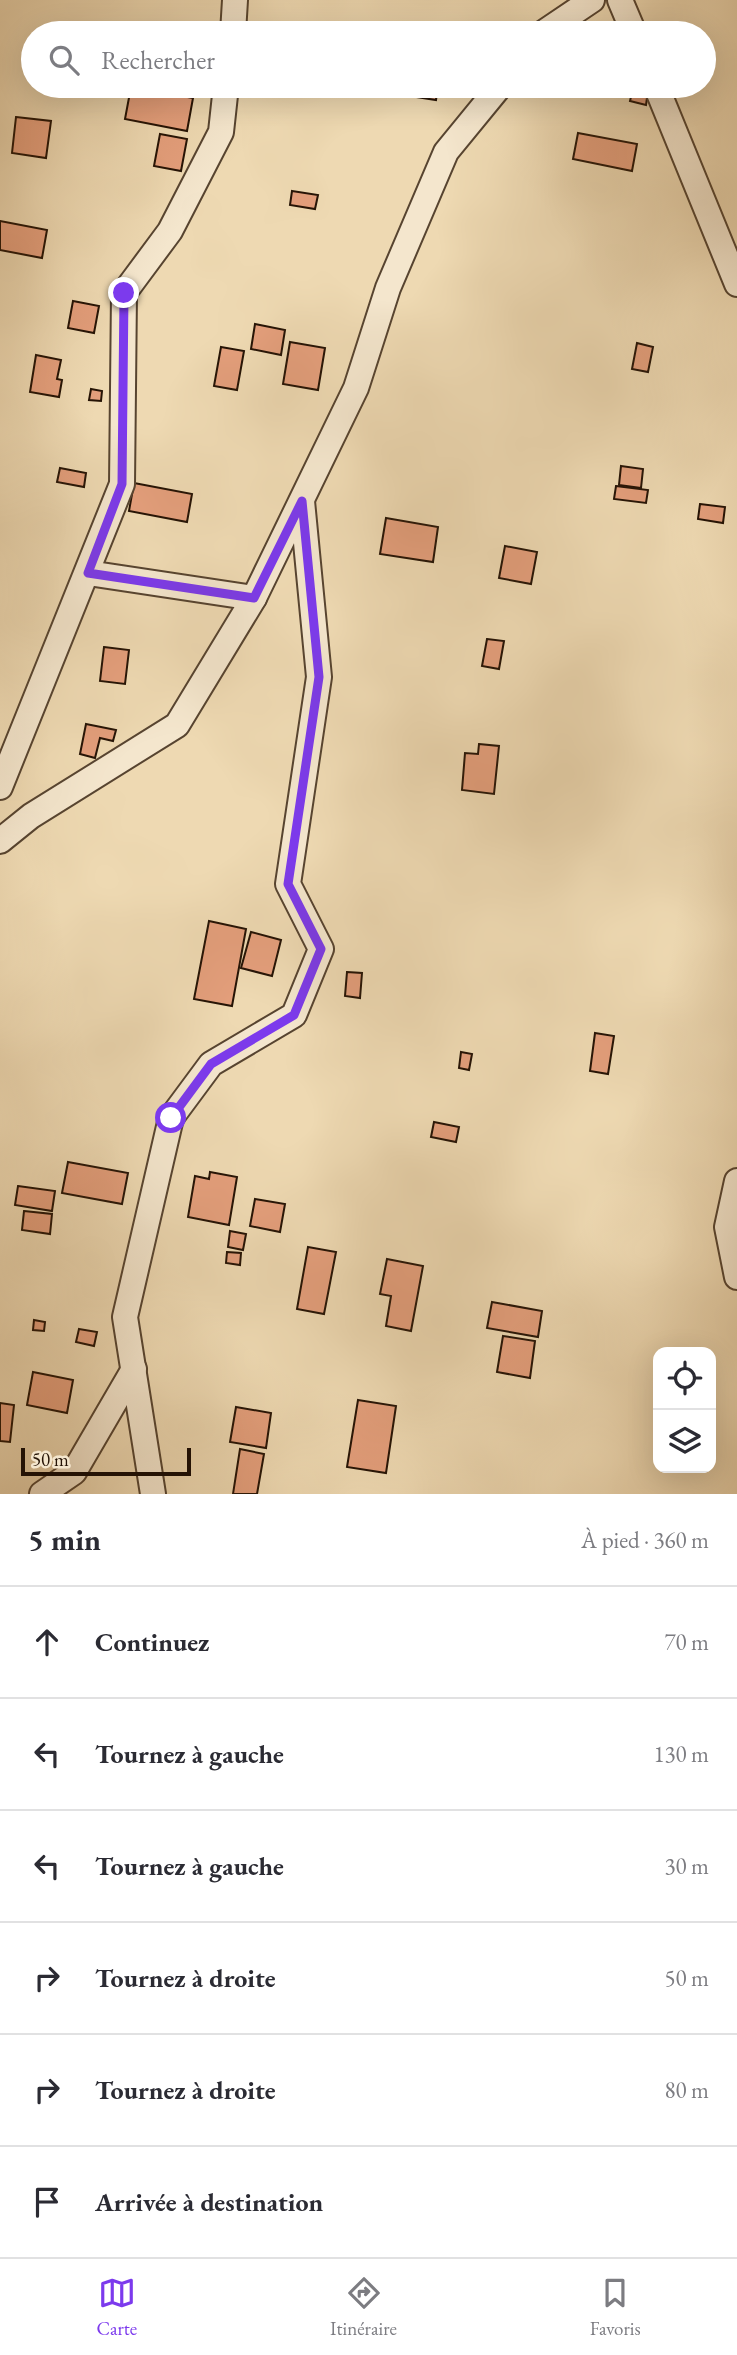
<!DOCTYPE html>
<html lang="fr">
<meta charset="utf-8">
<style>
body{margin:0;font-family:"EB Garamond",serif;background:#f2f2f3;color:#2b2b33}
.controls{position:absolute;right:21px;bottom:21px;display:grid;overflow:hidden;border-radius:14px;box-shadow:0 7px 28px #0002}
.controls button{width:63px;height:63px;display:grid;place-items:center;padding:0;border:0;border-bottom:2px solid #e1e1e2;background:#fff;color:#2b2b33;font:35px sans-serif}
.scale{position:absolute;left:21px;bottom:18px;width:170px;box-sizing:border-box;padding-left:7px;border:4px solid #251305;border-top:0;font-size:19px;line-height:24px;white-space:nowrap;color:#251305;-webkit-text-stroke:5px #f4e6cd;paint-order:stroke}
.stop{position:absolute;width:21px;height:21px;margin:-16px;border:5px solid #7c3aed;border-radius:50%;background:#fff}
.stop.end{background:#7c3aed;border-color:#fff;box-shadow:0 2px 7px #0008}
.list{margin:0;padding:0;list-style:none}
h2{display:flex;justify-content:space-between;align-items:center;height:91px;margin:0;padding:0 28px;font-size:30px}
h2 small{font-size:23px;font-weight:400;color:#7c7c81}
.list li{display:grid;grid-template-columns:46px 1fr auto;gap:21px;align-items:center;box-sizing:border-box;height:112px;padding:0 28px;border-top:2px solid #e1e1e2}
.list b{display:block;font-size:26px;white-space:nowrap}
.list em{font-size:23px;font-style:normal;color:#7c7c81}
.icon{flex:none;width:38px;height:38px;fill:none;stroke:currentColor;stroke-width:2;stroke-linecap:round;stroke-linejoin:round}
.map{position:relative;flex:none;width:737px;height:1494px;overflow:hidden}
.search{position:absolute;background:#fff;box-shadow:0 7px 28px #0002;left:21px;right:21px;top:21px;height:77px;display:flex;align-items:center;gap:18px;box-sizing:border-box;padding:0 24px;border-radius:38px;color:#7c7c81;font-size:26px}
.sheet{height:763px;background:#fff}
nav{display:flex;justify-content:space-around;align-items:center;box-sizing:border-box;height:98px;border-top:2px solid #e1e1e2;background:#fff;font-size:19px;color:#7c7c81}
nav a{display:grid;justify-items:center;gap:4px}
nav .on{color:#7c3aed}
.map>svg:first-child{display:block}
.building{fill:#e49f7c;stroke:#251305;stroke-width:2}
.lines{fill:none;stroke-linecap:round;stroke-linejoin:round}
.minor-casing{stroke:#574430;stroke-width:28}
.minor{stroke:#f4e6cd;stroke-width:24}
.route{stroke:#7c3aed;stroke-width:9}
</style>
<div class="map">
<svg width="737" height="1494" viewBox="0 0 737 1494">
<rect width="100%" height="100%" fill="#eed9b2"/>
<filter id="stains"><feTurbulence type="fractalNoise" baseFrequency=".00286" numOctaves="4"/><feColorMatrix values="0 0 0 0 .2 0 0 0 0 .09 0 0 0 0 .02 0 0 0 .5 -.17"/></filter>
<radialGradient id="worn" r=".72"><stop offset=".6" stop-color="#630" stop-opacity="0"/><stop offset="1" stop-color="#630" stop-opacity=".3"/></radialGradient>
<!-- building -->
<g class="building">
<polygon points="404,86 438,86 436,100 403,95"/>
<polygon points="131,87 193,98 187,131 125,119"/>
<polygon points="633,88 648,91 646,105 630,101"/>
<polygon points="16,117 51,121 46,158 12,153"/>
<polygon points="578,133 637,144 632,171 573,159"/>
<polygon points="160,134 187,139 181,171 154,166"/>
<polygon points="292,191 318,195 315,209 290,205"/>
<polygon points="0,221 47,230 42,258 0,250"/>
<polygon points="73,301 99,306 94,333 68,328"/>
<polygon points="255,324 285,330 281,355 251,349"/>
<polygon points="290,342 325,348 318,390 283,384"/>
<polygon points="637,343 653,347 648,372 632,369"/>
<polygon points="221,347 244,351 237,390 214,386"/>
<polygon points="36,355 61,360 57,379 62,380 59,397 30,392"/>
<polygon points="91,389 102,391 101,401 89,400"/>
<polygon points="621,466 643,469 641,488 619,485"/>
<polygon points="60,468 86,473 84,487 57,482"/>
<polygon points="134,483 192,494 187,522 129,511"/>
<polygon points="616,486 648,490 646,503 614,499"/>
<polygon points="700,504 725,507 723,523 698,519"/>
<polygon points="386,518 438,527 433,562 380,554"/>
<polygon points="505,546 537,552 531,584 499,578"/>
<polygon points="487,639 504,641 499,669 482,666"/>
<polygon points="104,647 129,650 125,684 100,681"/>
<polygon points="86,724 116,730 113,741 100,738 95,758 80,754"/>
<polygon points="479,744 499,746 494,794 462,790 465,753 478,754"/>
<polygon points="209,921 246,929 232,1006 194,999"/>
<polygon points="251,932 281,940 272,976 241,968"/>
<polygon points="347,972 362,973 360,998 345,996"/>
<polygon points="595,1033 614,1036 608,1074 590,1071"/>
<polygon points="461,1052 472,1054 469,1070 459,1068"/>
<polygon points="434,1122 459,1127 456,1142 431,1137"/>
<polygon points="68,1162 128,1173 122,1204 62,1193"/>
<polygon points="210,1172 237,1177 229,1225 188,1217 195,1176 209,1179"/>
<polygon points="18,1186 55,1191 52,1211 15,1205"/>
<polygon points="255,1199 285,1204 280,1232 250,1226"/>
<polygon points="24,1211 52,1214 50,1234 22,1230"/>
<polygon points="230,1231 246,1234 243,1250 228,1247"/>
<polygon points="308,1247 336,1252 324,1314 297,1309"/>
<polygon points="227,1252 241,1253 240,1265 226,1263"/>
<polygon points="387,1259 423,1266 411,1331 386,1326 391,1296 380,1294"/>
<polygon points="492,1302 542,1311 538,1337 487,1328"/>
<polygon points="34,1320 45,1322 44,1331 33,1330"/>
<polygon points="79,1329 97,1332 94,1346 76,1342"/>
<polygon points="503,1336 535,1341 530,1378 497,1372"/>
<polygon points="33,1372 73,1380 67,1413 27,1405"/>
<polygon points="358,1400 396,1406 386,1473 347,1467"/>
<polygon points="0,1403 14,1405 10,1442 0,1441"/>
<polygon points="236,1407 271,1413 266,1448 230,1442"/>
<polygon points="240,1449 264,1454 257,1494 233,1494"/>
</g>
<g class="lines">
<!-- minor casing -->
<g class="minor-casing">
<g id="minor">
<polyline points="620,0 634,33"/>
<polyline points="233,33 235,0"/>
<polyline points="543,33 592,0"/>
<polyline points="656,86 737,284"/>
<polyline points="88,573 254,598"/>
<polyline points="0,787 122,484 124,293 170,231 221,132 226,86"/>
<polyline points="0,841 31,816 177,725 254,598 356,388 388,288 446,152 500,86"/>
<polyline points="737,1181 727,1227 737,1277"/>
<polyline points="42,1494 74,1472 134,1369"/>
<polyline points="153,1494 125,1317 171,1118 211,1064 294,1015 321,949 288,884 319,677 302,501"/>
</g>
</g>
<!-- minor -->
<use href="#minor" class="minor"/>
</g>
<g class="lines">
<!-- route -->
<polyline class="route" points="124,293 122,484 88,573 254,598 302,501 319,677 288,884 321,949 294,1015 211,1064 171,1118"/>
</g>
<rect width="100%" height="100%" filter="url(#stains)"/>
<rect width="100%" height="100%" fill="url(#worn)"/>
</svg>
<div class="controls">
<button><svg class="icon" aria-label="locate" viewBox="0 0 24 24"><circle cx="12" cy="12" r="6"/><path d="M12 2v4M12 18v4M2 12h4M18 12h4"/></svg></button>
<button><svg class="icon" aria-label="layers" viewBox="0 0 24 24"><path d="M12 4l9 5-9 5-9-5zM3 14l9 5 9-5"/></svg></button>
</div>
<div class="scale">50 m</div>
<div class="stop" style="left:171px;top:1118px"></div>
<div class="stop end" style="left:124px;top:293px"></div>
<div class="search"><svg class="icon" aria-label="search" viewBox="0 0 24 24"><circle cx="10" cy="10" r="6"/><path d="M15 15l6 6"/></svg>Rechercher</div>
</div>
<section class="sheet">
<h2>5 min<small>À pied · 360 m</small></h2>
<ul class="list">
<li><svg class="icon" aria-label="ahead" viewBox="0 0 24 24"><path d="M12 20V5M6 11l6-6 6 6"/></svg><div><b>Continuez</b></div><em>70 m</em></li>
<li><svg class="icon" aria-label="left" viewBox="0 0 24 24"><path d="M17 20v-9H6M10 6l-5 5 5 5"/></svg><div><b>Tournez à gauche</b></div><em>130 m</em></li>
<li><svg class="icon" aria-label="left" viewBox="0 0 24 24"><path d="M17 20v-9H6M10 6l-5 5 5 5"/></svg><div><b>Tournez à gauche</b></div><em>30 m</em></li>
<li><svg class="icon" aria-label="right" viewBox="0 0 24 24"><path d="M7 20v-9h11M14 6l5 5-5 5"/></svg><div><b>Tournez à droite</b></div><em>50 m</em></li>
<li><svg class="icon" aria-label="right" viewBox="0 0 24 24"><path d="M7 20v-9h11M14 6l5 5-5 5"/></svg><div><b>Tournez à droite</b></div><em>80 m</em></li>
<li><svg class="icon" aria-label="arrive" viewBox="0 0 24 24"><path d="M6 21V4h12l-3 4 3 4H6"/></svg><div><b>Arrivée à destination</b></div></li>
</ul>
</section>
<nav>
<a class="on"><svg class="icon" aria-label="map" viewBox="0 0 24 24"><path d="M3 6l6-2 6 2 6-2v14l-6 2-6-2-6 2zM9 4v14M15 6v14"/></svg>Carte</a>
<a><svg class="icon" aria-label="directions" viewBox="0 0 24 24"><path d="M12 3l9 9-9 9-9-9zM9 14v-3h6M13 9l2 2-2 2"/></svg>Itinéraire</a>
<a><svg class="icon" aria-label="saved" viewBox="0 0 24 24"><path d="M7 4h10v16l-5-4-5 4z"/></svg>Favoris</a>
</nav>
